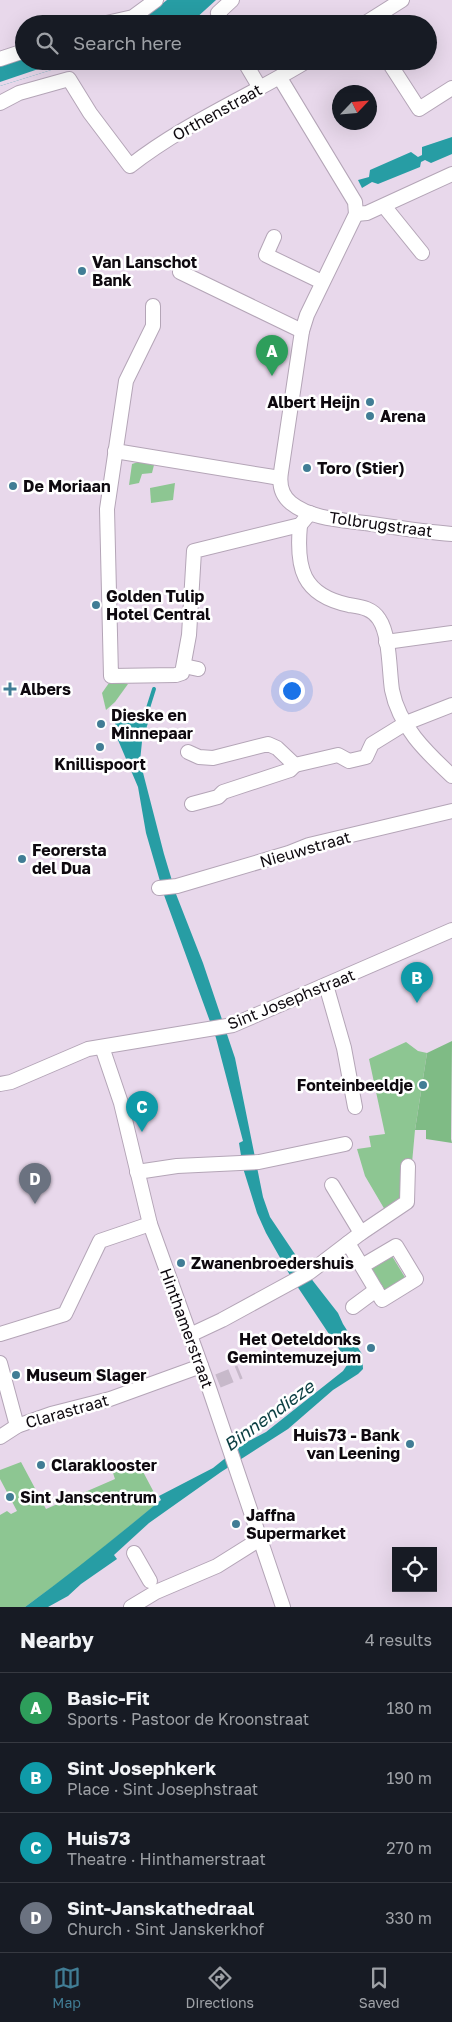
<!DOCTYPE html>
<meta charset="utf-8">
<style>
body{margin:0;font-family:"Golos Text",sans-serif;background:#242831;color:#f1f3f6}
.controls{position:absolute;right:15px;bottom:15px;display:grid;overflow:hidden;border-radius:0px;box-shadow:0 5px 20px #0002}
.controls button{width:45px;height:45px;display:grid;place-items:center;padding:0;border:0;border-bottom:1px solid #363941;background:#171b24;color:#f1f3f6;font:25px sans-serif}
.compass{position:absolute;left:332px;top:85px;width:45px;height:45px;border-radius:50%;background:#171b24;box-shadow:0 5px 20px #0002;rotate:64deg}
.you{position:absolute;left:291px;top:690px;width:18px;height:18px;margin:-12px;border:4px solid #fff;border-radius:50%;background:#1a73e8;box-shadow:0 0 0 8px #1a73e833}
.badge{display:grid;place-items:center;width:32px;height:32px;border-radius:50%;background:#417d95;color:#fff;font-size:16px;font-weight:700}
.pin{position:absolute;translate:-50% -41px;filter:drop-shadow(0 1px 2px #0008)}
.pin::after{content:'';position:absolute;top:26px;width:18px;height:15px;background:inherit;clip-path:polygon(0 0,100% 0,50% 100%)}
.list{margin:0;padding:0;list-style:none}
h2{display:flex;justify-content:space-between;align-items:center;height:65px;margin:0;padding:0 20px;font-size:21px}
h2 small{font-size:16px;font-weight:400;color:#9ea1a6}
.list li{display:grid;grid-template-columns:32px 1fr auto;gap:15px;align-items:center;box-sizing:border-box;height:70px;padding:0 20px;border-top:1px solid #363941}
.list b{display:block;font-size:19px;white-space:nowrap}
.list p{margin:0;font-size:16px;white-space:nowrap;color:#9ea1a6}
.list em{font-size:16px;font-style:normal;color:#9ea1a6}
.icon{flex:none;width:28px;height:28px;fill:none;stroke:currentColor;stroke-width:2;stroke-linecap:round;stroke-linejoin:round}
.map{position:relative;flex:none;width:452px;height:1607px;overflow:hidden}
.search{position:absolute;background:#171b24;box-shadow:0 5px 20px #0002;left:15px;right:15px;top:15px;height:55px;display:flex;align-items:center;gap:12px;box-sizing:border-box;padding:0 18px;border-radius:28px;color:#9ea1a6;font-size:19px}
.sheet{height:345px;background:#171b24}
nav{display:flex;justify-content:space-around;align-items:center;box-sizing:border-box;height:70px;border-top:1px solid #363941;background:#171b24;font-size:14px;color:#9ea1a6}
nav a{display:grid;justify-items:center;gap:2px}
nav .on{color:#417d95}
.map>svg:first-child{display:block}
.green{fill:#8dc692}
.forest{fill:#7fbb85}
.water{fill:#279da4}
.pier{fill:#e8d8eb}
.lines{fill:none;stroke-linecap:round;stroke-linejoin:round}
.stream{stroke:#279da4;stroke-width:4}
.minor-tunnel{stroke:#c7b9ca;stroke-width:14;stroke-dasharray:14 7;stroke-linecap:butt}
.minor-casing{stroke:#b4a5b7;stroke-width:16}
.minor{stroke:#fff;stroke-width:14}
.poi-dot{fill:#417d95;stroke:#fff;stroke-width:2}
.labels{text-anchor:middle;stroke-width:5;stroke-linejoin:round;paint-order:stroke}
.street-label{font-size:16px;fill:#0e090f;stroke:#fff}
.poi-label{font-size:16px;font-weight:bold;fill:#0e090f;stroke:#fff;text-anchor:start}
.water-label{font-size:18px;font-style:italic;fill:#0c3f43;stroke:#fff}
</style>
<div class="map">
<svg width="452" height="1607" viewBox="0 0 452 1607">
<rect width="100%" height="100%" fill="#e8d8eb"/>
<!-- green -->
<g class="green">
<polygon points="138,462 154,465 152,473 142,474 139,483 129,485 132,464"/>
<polygon points="175,483 173,500 151,503 150,488"/>
<polygon points="111,680 128,684 115,702 106,710 102,693"/>
<polygon points="406,1042 418,1051 427,1053 415,1130 410,1185 398,1201 385,1210 365,1176 357,1149 371,1147 369,1136 385,1134 369,1059"/>
<polygon points="392,1256 406,1279 383,1293 370,1270"/>
<polygon points="21,1462 46,1509 115,1479 113,1473 134,1462 136,1467 140,1466 159,1502 77,1569 25,1607 0,1607 0,1515 7,1511 11,1514 17,1511 0,1479 0,1470"/>
</g>
<!-- forest -->
<polygon class="forest" points="452,1041 451,1139 452,1143 426,1139 426,1130 415,1130 427,1053"/>
<!-- water -->
<g class="water">
<polygon points="167,0 216,0 194,20 186,24 131,24 143,19"/>
<polygon points="24,58 24,61 80,61 0,86 0,66"/>
<polygon points="452,137 452,154 431,163 425,160 421,162 420,167 378,184 372,182 362,188 358,180 369,177 370,170 411,152 418,157 422,155 422,147"/>
<path d="M119,718L148,723L145,732H143L140,761L164,854L176,894L203,963L235,1058L263,1197L270,1217L313,1281L338,1313L343,1324L362,1354L363,1369L358,1374L333,1390L288,1429L221,1472L149,1523L114,1555L117,1559L81,1584L68,1596L48,1607H25C72,1573 116,1537 161,1500L159,1496L213,1468L243,1444L266,1432L343,1371L347,1365V1361L291,1277L266,1233L257,1213L243,1168L239,1143L243,1141L216,1038L164,895L146,833L138,787L118,740L115,723Z"/>
</g>
<!-- pier -->
<polygon class="pier" points="62,61 80,61 0,86 0,82"/>
<g class="lines">
<!-- stream -->
<polyline class="stream" points="148,708 154,689"/>
<!-- minor-tunnel -->
<polyline class="minor-tunnel" points="218,1381 240,1372"/>
<!-- minor casing -->
<g class="minor-casing">
<g id="minor">
<polyline points="102,24 133,17 156,0"/>
<polyline points="224,24 218,13 232,0"/>
<polyline points="364,24 402,0"/>
<polyline points="0,59 24,51"/>
<polyline points="244,61 260,88"/>
<polyline points="388,61 419,109 452,88"/>
<path d="M280,78L355,202L356,214L307,315L302,331L281,472C279,484 281,495 291,503C312,520 346,520 372,524C399,528 425,532 452,534"/>
<path d="M0,103L19,93L69,79L90,113L130,166C185,123 248,97 307,61"/>
<polyline points="384,206 422,253"/>
<polyline points="356,214 367,213 452,174"/>
<polyline points="274,237 266,255 322,282"/>
<polyline points="180,272 302,331"/>
<polyline points="153,306 153,326 126,381 107,509 111,676 176,675 182,673 189,635 194,551 300,525 310,513"/>
<polyline points="115,451 280,478"/>
<path d="M300,525C296,568 302,595 349,605C361,607 372,608 379,619C390,635 389,670 392,690C399,726 426,752 452,776"/>
<polyline points="386,642 452,633"/>
<polyline points="184,666 198,669"/>
<polyline points="188,752 199,757 213,758 268,744 277,748 295,765 290,770 223,792 218,797 192,804"/>
<polyline points="295,765 338,755 349,761 366,757 372,744 406,723 452,705"/>
<polyline points="159,888 177,886 289,853 309,845 452,811"/>
<polyline points="326,985 344,1048 355,1107"/>
<polyline points="102,1047 121,1103 150,1224 208,1385 283,1607"/>
<polyline points="0,1084 11,1082 88,1049 233,1025 452,930"/>
<polyline points="137,1172 177,1166 259,1162 345,1144"/>
<polyline points="332,1185 361,1233"/>
<polyline points="348,1243 382,1300 416,1279 396,1246 362,1266"/>
<polyline points="353,1307 376,1290"/>
<polyline points="0,1334 65,1314 100,1241 150,1224"/>
<polyline points="190,1335 222,1320 310,1272 361,1233 407,1202 408,1166"/>
<polyline points="0,1363 17,1426"/>
<polyline points="0,1437 17,1426 51,1414 110,1399 201,1366"/>
<polyline points="134,1553 150,1581"/>
<polyline points="131,1607 156,1592 217,1566 260,1539"/>
</g>
</g>
<!-- minor -->
<use href="#minor" class="minor"/>
</g>
<!-- markers -->
<g class="poi-dot">
<circle cx="82" cy="271" r="5"/>
<circle cx="370" cy="402" r="5"/>
<circle cx="370" cy="416" r="5"/>
<circle cx="307" cy="468" r="5"/>
<circle cx="13" cy="486" r="5"/>
<circle cx="96" cy="605" r="5"/>
<path d="M7.5 681.5h5v5h5v5h-5v5h-5v-5h-5v-5h5z"/>
<circle cx="101" cy="724" r="5"/>
<circle cx="100" cy="747" r="5"/>
<circle cx="22" cy="859" r="5"/>
<circle cx="423" cy="1085" r="5"/>
<circle cx="181" cy="1263" r="5"/>
<circle cx="371" cy="1348" r="5"/>
<circle cx="16" cy="1375" r="5"/>
<circle cx="410" cy="1444" r="5"/>
<circle cx="41" cy="1465" r="5"/>
<circle cx="10" cy="1497" r="5"/>
<circle cx="236" cy="1524" r="5"/>
</g>
<g class="labels">
<!-- street labels -->
<g class="street-label">
<text transform="translate(217 112) rotate(-29)" y="6">Orthenstraat</text>
<text transform="translate(381 524) rotate(8)" y="6">Tolbrugstraat</text>
<text transform="translate(305 849) rotate(-16)" y="6">Nieuwstraat</text>
<text transform="translate(291 999) rotate(-22)" y="6">Sint Josephstraat</text>
<text transform="translate(187 1328) rotate(70)" y="6">Hinthamerstraat</text>
<text transform="translate(67 1411) rotate(-16)" y="6">Clarastraat</text>
</g>
<!-- poi labels -->
<g class="poi-label">
<text x="92" y="268">Van Lanschot<tspan x="92" dy="18">Bank</tspan></text>
<text x="360" y="408" text-anchor="end">Albert Heijn</text>
<text x="380" y="422">Arena</text>
<text x="317" y="474">Toro (Stier)</text>
<text x="23" y="492">De Moriaan</text>
<text x="106" y="602">Golden Tulip<tspan x="106" dy="18">Hotel Central</tspan></text>
<text x="20" y="695">Albers</text>
<text x="111" y="721">Dieske en<tspan x="111" dy="18">Minnepaar</tspan></text>
<text x="100" y="770" text-anchor="middle">Knillispoort</text>
<text x="32" y="856">Feorersta<tspan x="32" dy="18">del Dua</tspan></text>
<text x="413" y="1091" text-anchor="end">Fonteinbeeldje</text>
<text x="191" y="1269">Zwanenbroedershuis</text>
<text x="361" y="1345" text-anchor="end">Het Oeteldonks<tspan x="361" dy="18">Gemintemuzejum</tspan></text>
<text x="26" y="1381">Museum Slager</text>
<text x="400" y="1441" text-anchor="end">Huis73 - Bank<tspan x="400" dy="18">van Leening</tspan></text>
<text x="51" y="1471">Claraklooster</text>
<text x="20" y="1503">Sint Janscentrum</text>
<text x="246" y="1521">Jaffna<tspan x="246" dy="18">Supermarket</tspan></text>
</g>
<!-- water labels -->
<g class="water-label">
<text transform="translate(269 1416) rotate(-36)" y="6">Binnendieze</text>
</g>
</g>
</svg>
<div class="controls">
<button><svg class="icon" aria-label="locate" viewBox="0 0 24 24"><circle cx="12" cy="12" r="6"/><path d="M12 2v4M12 18v4M2 12h4M18 12h4"/></svg></button>
</div>
<svg class="compass" viewBox="-18 -18 36 36"><path d="M0-13l5 13h-10z" fill="#e53935"/><path d="M0 13l5-13h-10z" fill="#9ea1a6"/></svg>
<div class="you"></div>
<div class="pin badge" style="left:272px;top:376px;background:#2e9e5b">A</div>
<div class="pin badge" style="left:417px;top:1003px;background:#0f9aa8">B</div>
<div class="pin badge" style="left:142px;top:1132px;background:#0f9aa8">C</div>
<div class="pin badge" style="left:35px;top:1204px;background:#6b7280">D</div>
<div class="search"><svg class="icon" aria-label="search" viewBox="0 0 24 24"><circle cx="10" cy="10" r="6"/><path d="M15 15l6 6"/></svg>Search here</div>
</div>
<section class="sheet">
<h2>Nearby<small>4 results</small></h2>
<ul class="list">
<li><span class="badge" style="background:#2e9e5b">A</span><div><b>Basic-Fit</b><p>Sports · Pastoor de Kroonstraat</p></div><em>180 m</em></li>
<li><span class="badge" style="background:#0f9aa8">B</span><div><b>Sint Josephkerk</b><p>Place · Sint Josephstraat</p></div><em>190 m</em></li>
<li><span class="badge" style="background:#0f9aa8">C</span><div><b>Huis73</b><p>Theatre · Hinthamerstraat</p></div><em>270 m</em></li>
<li><span class="badge" style="background:#6b7280">D</span><div><b>Sint-Janskathedraal</b><p>Church · Sint Janskerkhof</p></div><em>330 m</em></li>
</ul>
</section>
<nav>
<a class="on"><svg class="icon" aria-label="map" viewBox="0 0 24 24"><path d="M3 6l6-2 6 2 6-2v14l-6 2-6-2-6 2zM9 4v14M15 6v14"/></svg>Map</a>
<a><svg class="icon" aria-label="directions" viewBox="0 0 24 24"><path d="M12 3l9 9-9 9-9-9zM9 14v-3h6M13 9l2 2-2 2"/></svg>Directions</a>
<a><svg class="icon" aria-label="saved" viewBox="0 0 24 24"><path d="M7 4h10v16l-5-4-5 4z"/></svg>Saved</a>
</nav>
